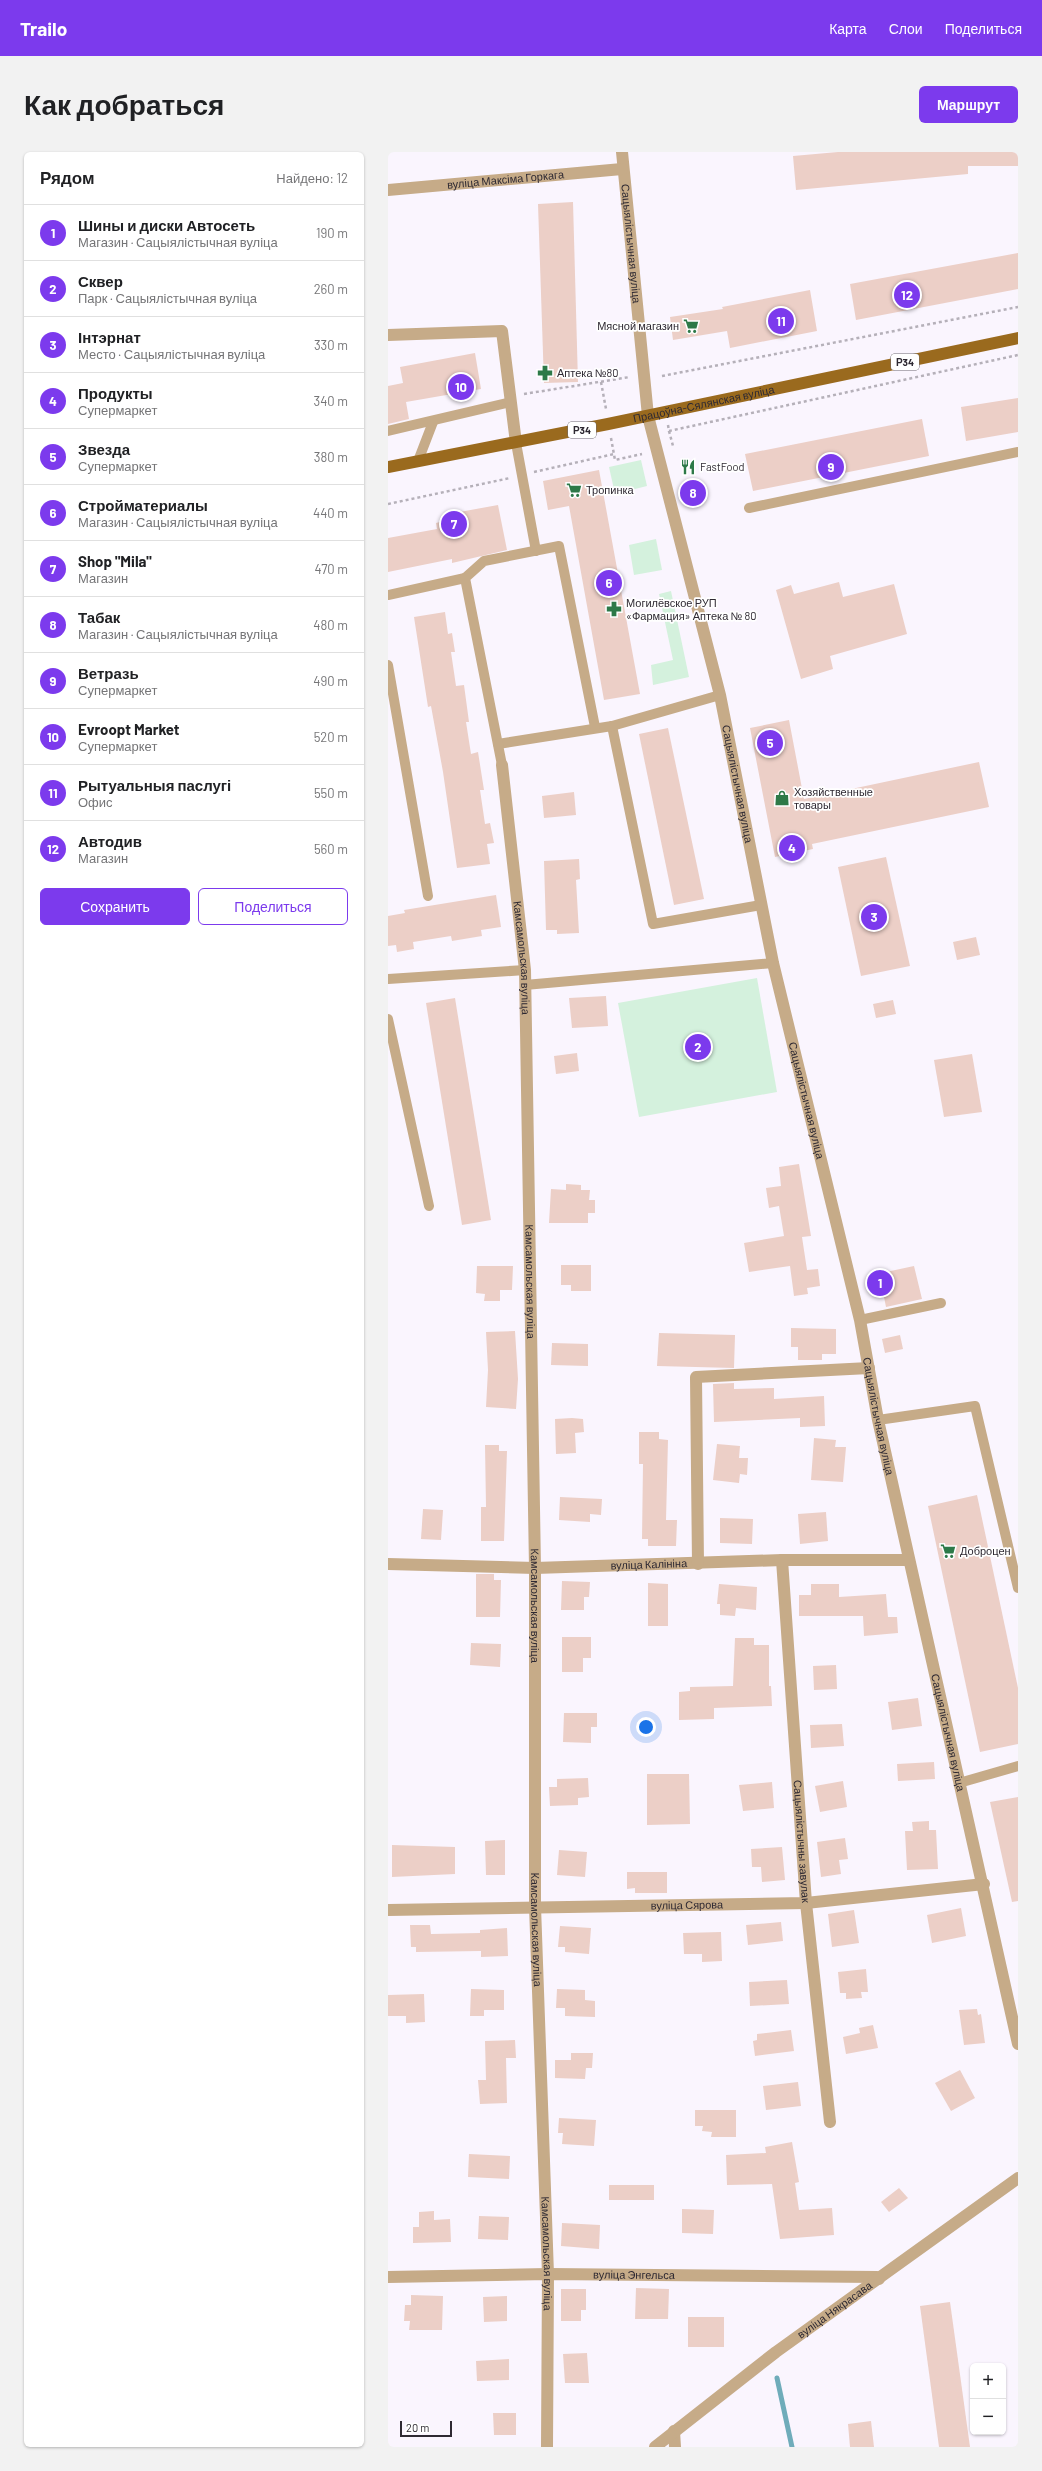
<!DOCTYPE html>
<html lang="ru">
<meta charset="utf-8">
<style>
body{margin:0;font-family:Barlow,sans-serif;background:#f2f2f2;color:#202124}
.controls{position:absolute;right:12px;bottom:12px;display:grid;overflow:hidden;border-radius:6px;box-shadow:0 1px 3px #0004}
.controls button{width:36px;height:36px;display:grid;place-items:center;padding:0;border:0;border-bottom:1px solid #e0e0e0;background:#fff;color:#202124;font:20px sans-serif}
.scale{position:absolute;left:12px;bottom:10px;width:52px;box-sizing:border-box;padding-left:4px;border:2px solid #2e2932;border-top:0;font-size:11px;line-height:14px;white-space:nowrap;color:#2e2932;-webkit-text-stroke:3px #fff;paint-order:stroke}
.you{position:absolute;left:258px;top:1575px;width:14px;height:14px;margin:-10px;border:3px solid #fff;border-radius:50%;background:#1a73e8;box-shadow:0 0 0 6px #1a73e833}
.badge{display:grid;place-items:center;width:26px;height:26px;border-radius:50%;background:#7c3aed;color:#fff;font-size:13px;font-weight:700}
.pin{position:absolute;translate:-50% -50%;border:2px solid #fff;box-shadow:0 1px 4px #0006}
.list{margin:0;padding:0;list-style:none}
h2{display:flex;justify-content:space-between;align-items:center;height:52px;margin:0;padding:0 16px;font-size:17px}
h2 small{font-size:13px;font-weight:400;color:#757577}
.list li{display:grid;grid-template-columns:26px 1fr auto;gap:12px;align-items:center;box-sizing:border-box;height:56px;padding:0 16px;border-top:1px solid #e0e0e0}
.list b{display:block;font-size:15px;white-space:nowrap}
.list p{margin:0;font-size:13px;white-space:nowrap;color:#757577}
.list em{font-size:13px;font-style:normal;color:#757577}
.actions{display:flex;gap:8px;padding:12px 16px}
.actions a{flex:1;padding:9px 0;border:1px solid #7c3aed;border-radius:6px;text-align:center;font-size:14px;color:#7c3aed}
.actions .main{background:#7c3aed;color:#fff}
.map{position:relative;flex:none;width:630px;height:2295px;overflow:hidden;border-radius:6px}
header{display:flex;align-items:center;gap:24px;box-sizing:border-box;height:56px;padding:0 20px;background:#7c3aed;color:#fff}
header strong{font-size:19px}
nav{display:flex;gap:22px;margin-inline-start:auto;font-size:14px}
.intro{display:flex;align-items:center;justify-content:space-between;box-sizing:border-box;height:96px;padding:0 24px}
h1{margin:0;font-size:28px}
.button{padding:10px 18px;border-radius:6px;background:#7c3aed;color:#fff;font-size:14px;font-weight:700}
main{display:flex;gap:24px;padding:0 24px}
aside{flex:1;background:#fff;border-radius:6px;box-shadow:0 1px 3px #0004}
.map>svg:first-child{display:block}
.green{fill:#d4f1dd}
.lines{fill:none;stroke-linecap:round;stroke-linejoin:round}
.stream{stroke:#6facba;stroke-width:5}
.building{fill:#eccfc7}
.path{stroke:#b5b0b9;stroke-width:2.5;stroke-dasharray:3 3;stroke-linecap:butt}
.service{stroke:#c6ab88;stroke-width:10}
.minor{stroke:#c6ab88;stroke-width:12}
.primary{stroke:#9a6a1e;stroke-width:12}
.labels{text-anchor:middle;stroke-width:3.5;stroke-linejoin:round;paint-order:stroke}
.shield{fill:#fff;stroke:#6d6970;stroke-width:1}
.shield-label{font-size:10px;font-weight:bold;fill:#2e2932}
.street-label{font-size:11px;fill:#2e2932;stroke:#fff}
.poi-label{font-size:11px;fill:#2e2932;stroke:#fff;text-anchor:start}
</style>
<header>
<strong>Trailo</strong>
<nav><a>Карта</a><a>Слои</a><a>Поделиться</a></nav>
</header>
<div class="intro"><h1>Как добраться</h1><a class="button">Маршрут</a></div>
<main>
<aside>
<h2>Рядом<small>Найдено: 12</small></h2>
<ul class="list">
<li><span class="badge">1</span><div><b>Шины и диски Автосеть</b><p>Магазин · Сацыялістычная вуліца</p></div><em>190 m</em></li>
<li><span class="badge">2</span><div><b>Сквер</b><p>Парк · Сацыялістычная вуліца</p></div><em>260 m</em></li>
<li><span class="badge">3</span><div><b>Інтэрнат</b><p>Место · Сацыялістычная вуліца</p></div><em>330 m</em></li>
<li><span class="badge">4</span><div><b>Продукты</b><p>Супермаркет</p></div><em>340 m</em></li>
<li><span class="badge">5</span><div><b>Звезда</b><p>Супермаркет</p></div><em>380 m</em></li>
<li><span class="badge">6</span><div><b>Стройматериалы</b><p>Магазин · Сацыялістычная вуліца</p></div><em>440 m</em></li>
<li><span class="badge">7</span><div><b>Shop &quot;Mila&quot;</b><p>Магазин</p></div><em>470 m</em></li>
<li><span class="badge">8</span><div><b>Табак</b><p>Магазин · Сацыялістычная вуліца</p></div><em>480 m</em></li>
<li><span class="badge">9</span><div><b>Ветразь</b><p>Супермаркет</p></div><em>490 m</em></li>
<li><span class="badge">10</span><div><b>Evroopt Market</b><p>Супермаркет</p></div><em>520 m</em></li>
<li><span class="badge">11</span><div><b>Рытуальныя паслугі</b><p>Офис</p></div><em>550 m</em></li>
<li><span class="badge">12</span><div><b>Автодив</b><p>Магазин</p></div><em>560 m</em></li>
</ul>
<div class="actions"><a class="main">Сохранить</a><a>Поделиться</a></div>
</aside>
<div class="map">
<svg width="630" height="2295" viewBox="0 0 630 2295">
<rect width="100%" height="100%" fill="#faf5fe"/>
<!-- green -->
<g class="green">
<polygon points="253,308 259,334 227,342 221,315"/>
<polygon points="268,387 274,418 246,423 241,393"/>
<polygon points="283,439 301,525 265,533 263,513 285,508 271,442"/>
<polygon points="369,826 389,940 251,965 230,851"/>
</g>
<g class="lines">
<!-- stream -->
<polyline class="stream" points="389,2226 404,2295"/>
</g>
<!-- building -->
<g class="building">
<polygon points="450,0 630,0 630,14 580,14 580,22 408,38 405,4"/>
<polygon points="185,50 190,230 156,231 150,52"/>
<polygon points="630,101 630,137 468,168 462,132"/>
<polygon points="422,138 429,179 342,196 339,179 285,188 282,165 335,157 334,155"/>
<polygon points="87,201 93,237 18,250 21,267 0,272 0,234 15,231 12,215"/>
<polygon points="630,246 630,280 578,289 573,255"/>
<polygon points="534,267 541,304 365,339 357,302"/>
<polygon points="211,318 252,542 216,548 181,354 160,358 155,329"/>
<polygon points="110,353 119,398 64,411 64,407 0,420 0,386 49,377 48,371 56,369 55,363"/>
<polygon points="451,430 455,445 506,432 519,482 442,504 445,517 413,527 388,438 403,433 406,442"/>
<polygon points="57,460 60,482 64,481 67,500 63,500 68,534 76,533 81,570 78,570 83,602 90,600 96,638 92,638 97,672 102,671 106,691 99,692 102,712 69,716 55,620 43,554 40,555 26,465"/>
<polygon points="401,568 416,647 591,610 601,655 424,692 425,697 387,705 362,576"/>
<polygon points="280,576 316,747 286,753 251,582"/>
<polygon points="186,640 188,663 156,666 154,644"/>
<polygon points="498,705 522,814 473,824 450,715"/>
<polygon points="191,707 192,727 188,728 191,781 169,782 169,778 158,778 156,709"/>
<polygon points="108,743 113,775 93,778 94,784 64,789 63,784 25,790 26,797 9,800 8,793 0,794 0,764 17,761 16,758"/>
<polygon points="588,785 592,803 569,808 565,790"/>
<polygon points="218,844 220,874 184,876 181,846"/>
<polygon points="67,846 103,1068 74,1073 38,851"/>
<polygon points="505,848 508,862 488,866 485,852"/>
<polygon points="189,901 191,919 168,922 166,904"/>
<polygon points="584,902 594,960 556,965 546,908"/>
<polygon points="411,1012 423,1084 414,1085 419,1118 430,1117 432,1134 419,1136 420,1142 406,1144 402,1114 361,1120 356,1091 396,1084 391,1054 381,1056 378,1036 393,1034 391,1015"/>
<polygon points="178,1032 193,1033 193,1038 202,1038 201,1048 207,1048 207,1061 200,1061 200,1071 161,1071 163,1037 178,1038"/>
<polygon points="173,1113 203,1113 203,1139 183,1139 183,1133 173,1133"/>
<polygon points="89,1114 125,1114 124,1138 112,1138 112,1149 96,1149 97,1142 88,1141"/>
<polygon points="526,1114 534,1147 498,1155 495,1140 488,1142 484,1123"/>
<polygon points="403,1176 448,1177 448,1202 434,1202 434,1208 410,1208 410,1195 403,1195"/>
<polygon points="127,1179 130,1227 128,1257 98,1255 100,1218 98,1180"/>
<polygon points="271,1181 347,1183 346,1216 269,1214"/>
<polygon points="512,1183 515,1197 497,1201 494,1187"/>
<polygon points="164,1191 200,1192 200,1214 163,1213"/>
<polygon points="346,1231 346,1237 386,1236 386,1247 436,1244 437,1274 412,1275 412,1266 326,1270 325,1232"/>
<polygon points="184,1266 195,1267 196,1280 187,1281 188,1301 168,1302 167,1267"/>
<polygon points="251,1280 271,1280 271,1287 280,1288 278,1368 289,1368 288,1394 260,1394 260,1387 254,1387 255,1312 251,1312"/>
<polygon points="426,1286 448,1288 447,1295 458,1295 455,1330 423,1328"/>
<polygon points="329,1292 352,1294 351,1306 360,1306 359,1323 352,1322 351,1331 325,1328"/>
<polygon points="97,1293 111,1293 111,1299 119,1299 116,1389 93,1389 93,1355 98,1355"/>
<polygon points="589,1343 630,1536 630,1592 592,1600 540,1354"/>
<polygon points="172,1345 214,1347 213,1363 202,1362 202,1370 171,1368"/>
<polygon points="35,1357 55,1358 53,1388 33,1387"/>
<polygon points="438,1360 440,1389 412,1392 410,1362"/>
<polygon points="332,1366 365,1367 364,1392 332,1391"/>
<polygon points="88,1422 106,1422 106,1428 113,1428 112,1465 88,1465"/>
<polygon points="174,1429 202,1430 201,1445 196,1445 196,1458 173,1458"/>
<polygon points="260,1431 280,1432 280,1474 260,1474"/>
<polygon points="331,1432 369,1435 368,1458 348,1456 347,1464 332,1463 332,1452 329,1452"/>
<polygon points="423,1432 451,1432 451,1445 498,1442 500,1465 509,1465 510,1481 476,1484 475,1464 411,1464 411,1443 423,1443"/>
<polygon points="174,1485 203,1485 203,1506 195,1506 195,1520 174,1520"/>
<polygon points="347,1486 366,1486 366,1493 381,1493 381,1534 383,1534 384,1554 326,1556 326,1567 291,1568 291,1540 302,1539 302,1535 345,1534"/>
<polygon points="83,1491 113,1492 112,1515 82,1513"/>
<polygon points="448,1513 449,1537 426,1538 425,1514"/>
<polygon points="530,1546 534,1574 504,1578 500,1550"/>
<polygon points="176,1561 209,1561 209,1575 203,1575 203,1591 175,1590"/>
<polygon points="454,1572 456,1594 423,1596 422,1573"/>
<polygon points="546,1610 547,1627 510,1629 509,1612"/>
<polygon points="259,1622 301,1622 302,1672 259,1673"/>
<polygon points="200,1626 201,1645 190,1646 190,1653 162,1654 161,1635 169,1635 169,1627"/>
<polygon points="455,1629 459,1655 432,1660 427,1634"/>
<polygon points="384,1630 386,1656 355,1659 351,1633"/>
<polygon points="630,1645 630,1749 624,1750 602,1650"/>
<polygon points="541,1669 541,1678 548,1678 550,1717 519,1718 517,1679 525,1679 524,1670"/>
<polygon points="457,1686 460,1707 451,1708 453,1722 433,1725 429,1690"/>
<polygon points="117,1688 117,1723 98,1723 97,1689"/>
<polygon points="4,1693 67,1695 67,1722 4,1725"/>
<polygon points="394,1695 397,1728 374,1730 373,1715 364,1715 363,1697"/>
<polygon points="171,1698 199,1700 197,1725 169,1723"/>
<polygon points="239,1720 279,1720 279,1741 247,1741 247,1736 239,1737"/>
<polygon points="573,1756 578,1784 544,1791 539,1763"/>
<polygon points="466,1758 471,1791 444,1795 440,1762"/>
<polygon points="393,1770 395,1789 360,1793 358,1773"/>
<polygon points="22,1773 42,1773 43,1782 92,1781 92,1778 119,1776 120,1804 93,1805 93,1799 28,1800 28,1795 23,1795"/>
<polygon points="172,1774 203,1776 201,1802 177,1800 177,1795 170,1795"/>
<polygon points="333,1780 334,1809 314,1810 314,1802 296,1802 295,1781"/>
<polygon points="478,1817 480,1840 473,1840 474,1846 458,1847 458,1841 452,1841 450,1820"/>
<polygon points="399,1828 401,1852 362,1854 361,1830"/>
<polygon points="83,1837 116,1838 116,1858 96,1858 96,1864 82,1864"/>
<polygon points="169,1837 197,1838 197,1848 207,1849 207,1865 177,1864 177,1856 168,1856"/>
<polygon points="36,1842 37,1870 18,1871 18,1864 0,1864 0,1843"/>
<polygon points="589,1857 590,1863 593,1862 597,1891 576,1893 571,1858"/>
<polygon points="485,1873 490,1896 458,1902 455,1885 472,1881 471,1876"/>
<polygon points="403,1878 406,1899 367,1904 365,1889 369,1888 369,1882"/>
<polygon points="127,1888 128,1906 118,1906 119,1951 92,1952 90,1928 98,1928 97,1889"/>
<polygon points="183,1901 205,1901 204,1916 198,1916 197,1927 167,1926 167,1908 183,1908"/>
<polygon points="572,1918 587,1946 563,1959 547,1931"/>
<polygon points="410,1930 413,1954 378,1958 375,1934"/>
<polygon points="307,1958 348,1958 348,1985 323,1985 324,1980 314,1979 315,1974 307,1974"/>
<polygon points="171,1966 208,1968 206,1994 174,1992 175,1981 170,1981"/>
<polygon points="404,1990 411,2030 407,2031 411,2058 444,2056 446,2083 392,2087 384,2032 339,2033 338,2003 378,2001 377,1995"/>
<polygon points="81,2002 122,2004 121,2027 80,2025"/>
<rect x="221" y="2033" width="45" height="15"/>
<polygon points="511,2036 520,2046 501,2060 493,2050"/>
<polygon points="294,2057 326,2058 325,2082 294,2081"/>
<polygon points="46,2059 46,2068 62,2067 63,2090 25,2091 25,2075 31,2075 31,2060"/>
<polygon points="91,2064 121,2065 120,2088 90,2087"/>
<polygon points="174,2071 212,2073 211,2097 173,2094"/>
<polygon points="248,2136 281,2137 280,2167 247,2167"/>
<polygon points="173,2137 198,2137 198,2158 193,2158 193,2169 173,2169"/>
<polygon points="23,2143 55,2144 54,2178 21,2178 22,2169 16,2169 17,2153 23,2153"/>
<polygon points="119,2144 119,2169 96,2170 95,2145"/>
<polygon points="562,2150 582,2295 551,2295 532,2154"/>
<rect x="300" y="2165" width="36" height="30"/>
<polygon points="199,2201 201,2231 177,2231 175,2202"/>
<polygon points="121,2207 121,2228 89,2229 88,2209"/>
<polygon points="105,2261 128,2261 128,2283 106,2283"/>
<polygon points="483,2269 486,2295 462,2295 460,2272"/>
</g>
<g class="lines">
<!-- path -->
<g class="path">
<polyline points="274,224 630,155"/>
<polyline points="213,230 218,257"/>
<polyline points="136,242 242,225"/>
<polyline points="280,273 281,279 630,203"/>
<polyline points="281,279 285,294 283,295"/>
<polyline points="223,286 227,308 254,302"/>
<polyline points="146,320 226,302"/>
<polyline points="0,352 122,326"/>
</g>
<!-- service -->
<g class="service">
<polyline points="0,279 123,250"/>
<polyline points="128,291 148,399"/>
<polyline points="30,309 45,270"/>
<polyline points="361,356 630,300"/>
<polyline points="0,443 77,426"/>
<polyline points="0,513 40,744"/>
<polyline points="224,574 265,772 373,753"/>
<polyline points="110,592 224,574 332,543"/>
<polyline points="114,613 77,426 96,409 171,394 207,575"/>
<polyline points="0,827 137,818"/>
<polyline points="137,833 385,811"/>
<polyline points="0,867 41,1054"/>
<polyline points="472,1168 553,1151"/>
<polyline points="490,1268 587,1254 630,1436"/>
<polyline points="571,1631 630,1614"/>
</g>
<!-- minor -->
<g class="minor">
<path id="s1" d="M234,0L260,264L332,543L385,811L472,1168L490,1268L630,1892"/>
<path id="s2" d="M0,38L234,17"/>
<polyline points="0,183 114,179 128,291"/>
<path id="s3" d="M114,613L137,818L147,1416V1754L160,2122L159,2295"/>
<path id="s4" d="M394,1408L418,1751L442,1970"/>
<path id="s5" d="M0,1412L147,1416L394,1408H521"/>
<polyline points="310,1412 308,1225 481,1216"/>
<path id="s6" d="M0,1758L418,1751L596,1732"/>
<path id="s7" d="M0,2125L160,2122L489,2125L491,2127"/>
<polyline points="286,2279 287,2295"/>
<path id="s8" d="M267,2295L388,2200L630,2026"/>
</g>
<!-- primary -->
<path class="primary" id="s9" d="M0,315L220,272L630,186"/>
</g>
<!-- icons -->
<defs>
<g id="supermarket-bare" transform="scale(1.2)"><path d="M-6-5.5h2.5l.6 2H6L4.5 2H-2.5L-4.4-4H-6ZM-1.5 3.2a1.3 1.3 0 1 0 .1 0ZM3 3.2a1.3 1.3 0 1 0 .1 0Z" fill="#2d7948" stroke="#fff" stroke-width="2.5" paint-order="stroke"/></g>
<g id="pharmacy-bare" transform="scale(1.2)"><path d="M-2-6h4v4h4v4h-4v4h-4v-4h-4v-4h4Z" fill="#2d7948" stroke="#fff" stroke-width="2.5" paint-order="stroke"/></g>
<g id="restaurant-bare" transform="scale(1.2)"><path d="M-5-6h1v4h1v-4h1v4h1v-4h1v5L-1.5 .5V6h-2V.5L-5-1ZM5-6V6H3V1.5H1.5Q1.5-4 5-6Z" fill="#2d7948" stroke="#fff" stroke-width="2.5" paint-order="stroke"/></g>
<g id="shop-bare" transform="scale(1.2)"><path d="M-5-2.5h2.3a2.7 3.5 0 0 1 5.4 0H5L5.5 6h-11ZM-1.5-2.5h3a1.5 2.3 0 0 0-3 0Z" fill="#2d7948" stroke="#fff" stroke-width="2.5" paint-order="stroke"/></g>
</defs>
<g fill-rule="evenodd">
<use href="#supermarket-bare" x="303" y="174"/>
<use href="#pharmacy-bare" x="157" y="221"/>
<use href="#restaurant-bare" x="300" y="315"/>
<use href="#supermarket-bare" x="186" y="338"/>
<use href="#pharmacy-bare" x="226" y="457"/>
<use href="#shop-bare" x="394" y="646"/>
<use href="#supermarket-bare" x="560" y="1399"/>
</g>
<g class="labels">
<!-- shield labels -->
<g class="shield">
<rect x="503" y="202" width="28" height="16" rx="3"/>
<rect x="180" y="270" width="28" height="16" rx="3"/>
</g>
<g class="shield-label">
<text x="517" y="214">Р34</text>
<text x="194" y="282">Р34</text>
</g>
<!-- street labels -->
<g class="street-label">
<text dy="4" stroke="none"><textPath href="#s2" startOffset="118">вуліца Максіма Горкага</textPath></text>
<text dy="4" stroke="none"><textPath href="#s1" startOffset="92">Сацыялістычная вуліца</textPath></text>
<text dy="4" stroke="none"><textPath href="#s9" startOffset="322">Працоўна-Сялянская вуліца</textPath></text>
<text dy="4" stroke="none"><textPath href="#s1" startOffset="644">Сацыялістычная вуліца</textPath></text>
<text dy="4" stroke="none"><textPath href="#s3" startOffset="194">Камсамольская вуліца</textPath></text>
<text dy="4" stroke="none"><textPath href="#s1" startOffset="968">Сацыялістычная вуліца</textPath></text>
<text dy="4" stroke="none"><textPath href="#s3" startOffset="518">Камсамольская вуліца</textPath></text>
<text dy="4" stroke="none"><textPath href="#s1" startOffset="1292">Сацыялістычная вуліца</textPath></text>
<text dy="4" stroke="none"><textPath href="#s5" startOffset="261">вуліца Калініна</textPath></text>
<text dy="4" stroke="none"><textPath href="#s3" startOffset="842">Камсамольская вуліца</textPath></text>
<text dy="4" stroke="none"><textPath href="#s1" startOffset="1616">Сацыялістычная вуліца</textPath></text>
<text dy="4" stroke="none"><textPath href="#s4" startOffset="282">Сацыялістычны завулак</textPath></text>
<text dy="4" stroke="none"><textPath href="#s6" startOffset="299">вуліца Сярова</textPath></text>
<text dy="4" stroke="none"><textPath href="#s3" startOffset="1166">Камсамольская вуліца</textPath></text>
<text dy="4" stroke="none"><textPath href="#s3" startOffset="1490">Камсамольская вуліца</textPath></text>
<text dy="4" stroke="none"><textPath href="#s7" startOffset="246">вуліца Энгельса</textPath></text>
<text dy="4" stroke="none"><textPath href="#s8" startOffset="226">вуліца Някрасава</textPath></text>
</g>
<!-- poi labels -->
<g class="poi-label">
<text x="291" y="178" text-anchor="end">Мясной магазин</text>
<text x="169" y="225">Аптека №80</text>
<text x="312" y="319">FastFood</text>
<text x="198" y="342">Тропинка</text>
<text x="238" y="455">Могилёвское РУП<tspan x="238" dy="13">«Фармация» Аптека № 80</tspan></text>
<text x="406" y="644">Хозяйственные<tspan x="406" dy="13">товары</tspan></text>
<text x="572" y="1403">Доброцен</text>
</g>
</g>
</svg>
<div class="controls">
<button>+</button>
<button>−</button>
</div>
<div class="scale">20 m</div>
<div class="you"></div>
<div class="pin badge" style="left:492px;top:1131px">1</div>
<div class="pin badge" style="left:310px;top:895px">2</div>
<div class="pin badge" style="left:486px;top:765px">3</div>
<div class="pin badge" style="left:404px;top:696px">4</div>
<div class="pin badge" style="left:382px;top:591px">5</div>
<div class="pin badge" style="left:221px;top:431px">6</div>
<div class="pin badge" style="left:66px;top:372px">7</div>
<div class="pin badge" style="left:305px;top:341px">8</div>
<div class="pin badge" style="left:443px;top:315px">9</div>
<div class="pin badge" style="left:73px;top:235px">10</div>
<div class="pin badge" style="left:393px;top:169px">11</div>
<div class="pin badge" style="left:519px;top:143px">12</div>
</div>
</main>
